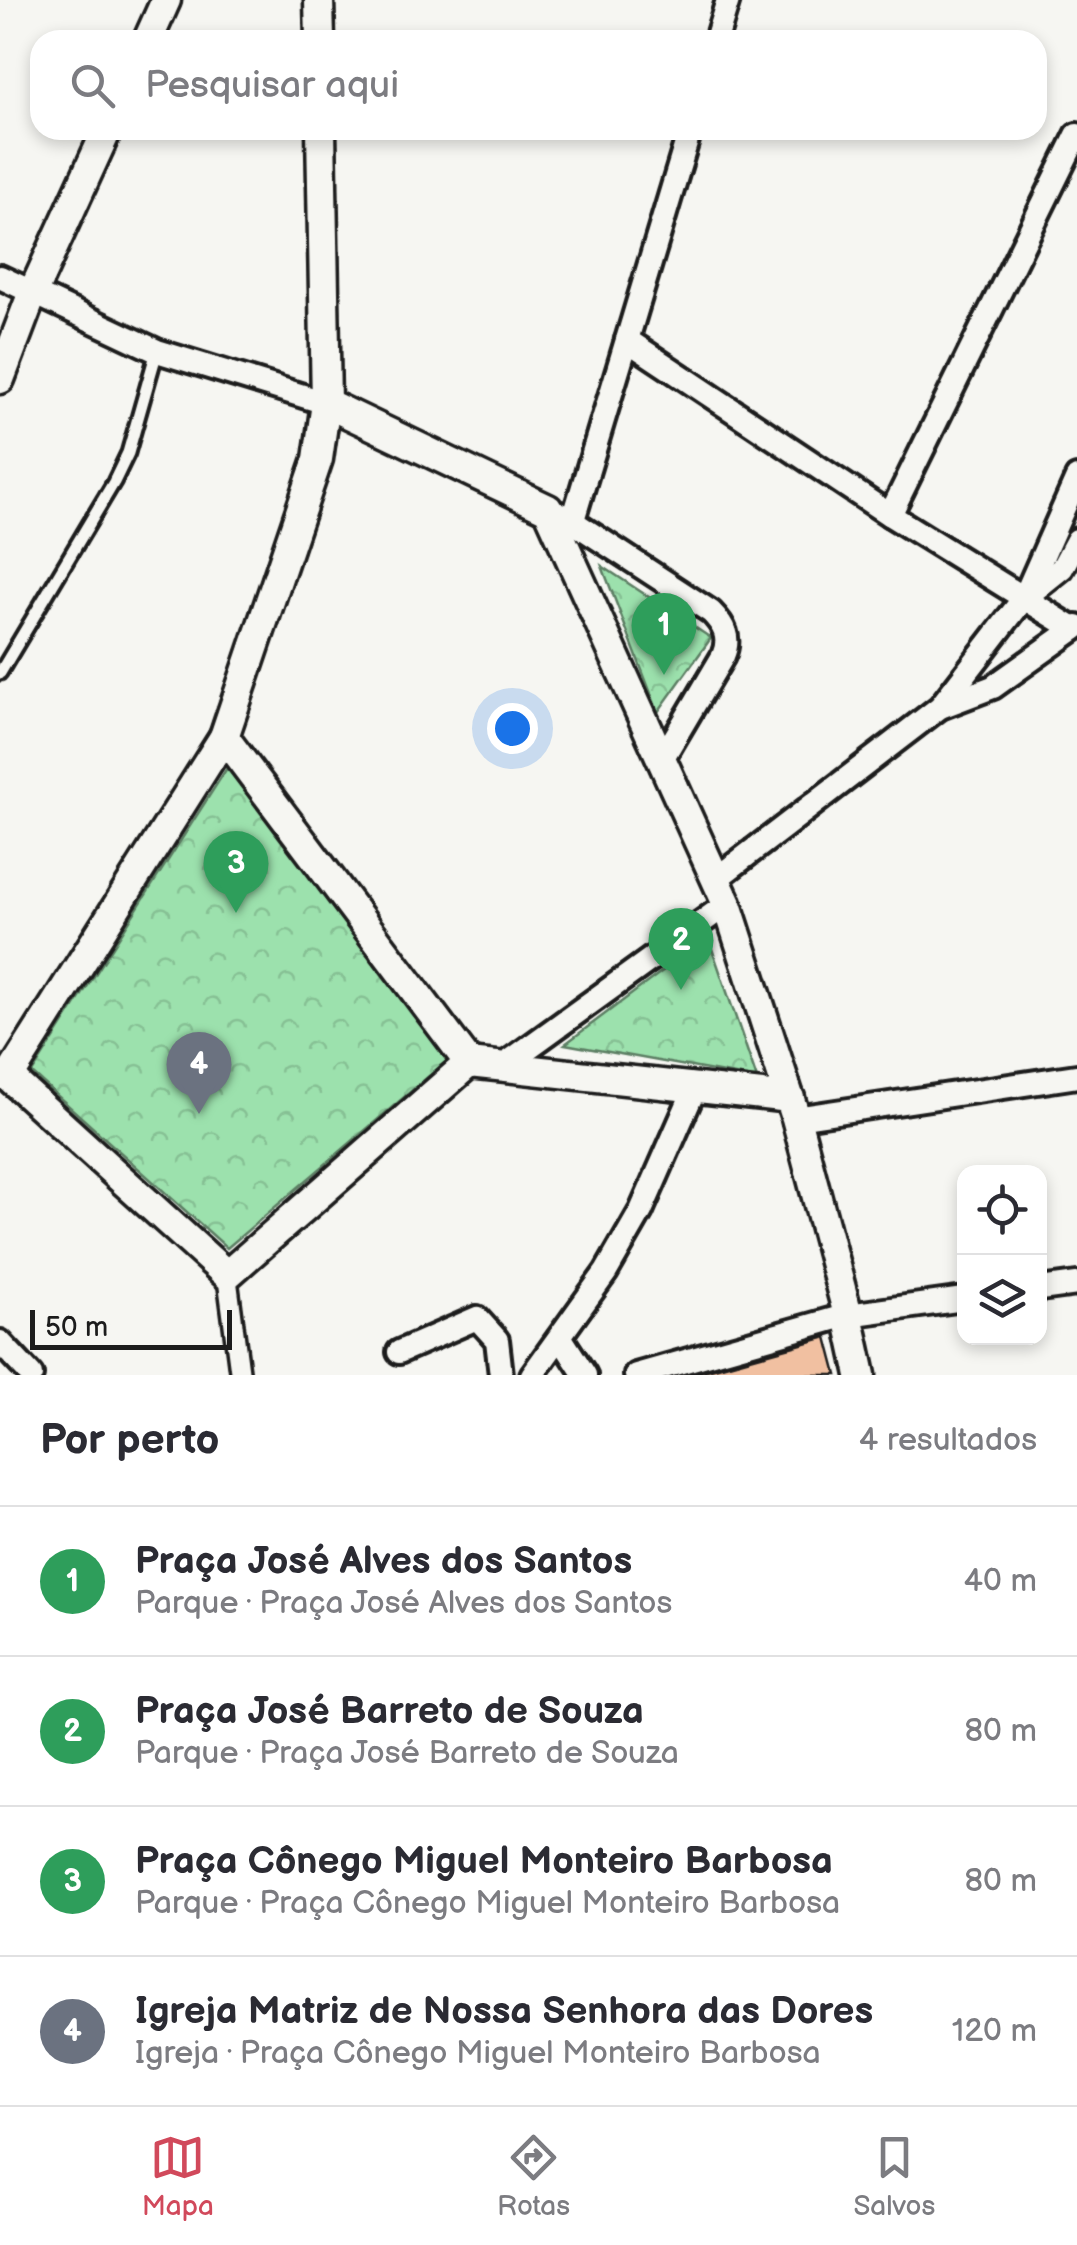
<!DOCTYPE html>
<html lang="pt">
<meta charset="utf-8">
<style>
body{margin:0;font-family:"Balsamiq Sans",sans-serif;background:#f7f7f7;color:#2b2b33}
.controls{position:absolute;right:30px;bottom:30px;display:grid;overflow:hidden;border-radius:20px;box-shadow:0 5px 15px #0003}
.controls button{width:90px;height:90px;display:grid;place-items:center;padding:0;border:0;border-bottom:2px solid #e1e1e2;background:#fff;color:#2b2b33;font:50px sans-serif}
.scale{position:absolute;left:30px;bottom:25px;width:202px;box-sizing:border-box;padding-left:10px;border:5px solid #1c1c1c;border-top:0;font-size:28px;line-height:35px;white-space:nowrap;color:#1c1c1c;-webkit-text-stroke:8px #f6f6f2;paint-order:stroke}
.you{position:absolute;left:512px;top:728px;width:35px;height:35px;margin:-25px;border:8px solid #fff;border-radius:50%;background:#1a73e8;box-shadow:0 0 0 15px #1a73e833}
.badge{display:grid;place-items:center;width:65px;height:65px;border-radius:50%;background:#d1495b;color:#fff;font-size:32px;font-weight:700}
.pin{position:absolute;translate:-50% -82px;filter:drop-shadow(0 2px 5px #0008)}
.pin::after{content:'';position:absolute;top:52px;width:35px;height:30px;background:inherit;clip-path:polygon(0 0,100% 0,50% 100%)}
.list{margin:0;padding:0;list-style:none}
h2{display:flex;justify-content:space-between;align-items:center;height:130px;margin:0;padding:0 40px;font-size:42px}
h2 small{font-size:32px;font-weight:400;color:#7c7c81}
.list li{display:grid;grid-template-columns:65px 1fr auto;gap:30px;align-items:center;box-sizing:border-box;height:150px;padding:0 40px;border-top:2px solid #e1e1e2}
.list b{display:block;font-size:38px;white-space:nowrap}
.list p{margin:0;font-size:32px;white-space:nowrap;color:#7c7c81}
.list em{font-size:32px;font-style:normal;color:#7c7c81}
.icon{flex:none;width:55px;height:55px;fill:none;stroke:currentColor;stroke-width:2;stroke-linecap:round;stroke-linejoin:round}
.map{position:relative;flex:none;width:1077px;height:1375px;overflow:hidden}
.search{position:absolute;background:#fff;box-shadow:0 5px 15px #0003;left:30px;right:30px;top:30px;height:110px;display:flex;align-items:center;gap:25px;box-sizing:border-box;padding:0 35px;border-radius:30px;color:#7c7c81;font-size:38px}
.sheet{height:730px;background:#fff}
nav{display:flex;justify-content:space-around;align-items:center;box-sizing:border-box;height:140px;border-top:2px solid #e1e1e2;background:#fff;font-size:28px;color:#7c7c81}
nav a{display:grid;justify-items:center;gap:5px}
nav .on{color:#d1495b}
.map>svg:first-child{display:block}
.park{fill:url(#park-crowns);stroke:#5c7e64;stroke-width:2.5}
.building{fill:#f1c0a1;stroke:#1c1c1c;stroke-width:2.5}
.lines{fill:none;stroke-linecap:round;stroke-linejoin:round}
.service-casing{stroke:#1c1c1c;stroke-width:19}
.pedestrian-casing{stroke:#1c1c1c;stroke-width:25}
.minor-casing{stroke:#1c1c1c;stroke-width:30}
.tertiary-casing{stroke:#1c1c1c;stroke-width:35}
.service{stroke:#f6f6f2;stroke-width:11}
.pedestrian{stroke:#f6f6f2;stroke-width:18}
.minor{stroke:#f6f6f2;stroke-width:22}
.tertiary{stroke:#f6f6f2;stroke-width:28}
</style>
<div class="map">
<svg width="1077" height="1375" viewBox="0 0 1077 1375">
<defs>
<pattern id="park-crowns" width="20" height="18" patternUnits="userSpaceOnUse" patternTransform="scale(2.5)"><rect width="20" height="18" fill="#9ce1ad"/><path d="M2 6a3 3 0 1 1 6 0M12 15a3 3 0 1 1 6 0" fill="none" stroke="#86c094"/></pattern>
</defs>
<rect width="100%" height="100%" fill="#f6f6f2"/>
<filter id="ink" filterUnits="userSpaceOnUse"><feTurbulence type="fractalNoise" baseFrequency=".01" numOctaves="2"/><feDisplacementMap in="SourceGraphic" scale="20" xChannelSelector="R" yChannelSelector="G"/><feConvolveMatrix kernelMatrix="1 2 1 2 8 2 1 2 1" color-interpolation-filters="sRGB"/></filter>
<g filter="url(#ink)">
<!-- park -->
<g class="park">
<polygon points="602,566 711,638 658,712"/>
<polygon points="227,768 450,1058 227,1248 32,1073"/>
<polygon points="708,937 757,1079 565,1044"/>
</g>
<!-- building -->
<polygon class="building" points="827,1337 837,1375 689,1375"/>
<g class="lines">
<!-- service casing -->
<g class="service-casing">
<polyline id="service" points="0,673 114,482 128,453 157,351"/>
</g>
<!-- pedestrian casing -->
<g class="pedestrian-casing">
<polyline id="pedestrian" points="227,1275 240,1375"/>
</g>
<!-- minor casing -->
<g class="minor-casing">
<g id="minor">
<polyline points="716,40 728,0"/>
<polyline points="0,277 157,351 326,403"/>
<polyline points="627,340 890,515 1074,629"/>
<path d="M561,514L711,612C724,625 731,638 723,656L661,761"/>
<polyline points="890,515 1077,135"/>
<polyline points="573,520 690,130"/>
<polyline points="1027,596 1062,568 1077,540"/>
<polyline points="943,706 993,687 1077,627"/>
<polyline points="716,879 940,707 1024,598 1077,478"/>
<polyline points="503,1066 727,904"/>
<polyline points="796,1118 1077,1076"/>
<polyline points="1040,1289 1077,1284"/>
<polyline points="561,1338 585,1375"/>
<polyline points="0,1342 31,1375"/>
<polyline points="399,1352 477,1318 497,1340 501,1375"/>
<polyline points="532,1375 606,1272 641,1211 695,1088"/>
<polyline points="636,1375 848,1315 964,1299"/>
</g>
</g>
<!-- tertiary casing -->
<g class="tertiary-casing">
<g id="tertiary">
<polyline points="319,0 320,40"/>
<polyline points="148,40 166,0"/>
<polyline points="0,379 33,292 107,130"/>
<polyline points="326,403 548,509 727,904 796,1118 848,1315 861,1375"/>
<polyline points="469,1063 790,1098"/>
<polyline points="9,1077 224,737 318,459 326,403 321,130"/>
<polyline points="9,1077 227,1275 469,1063 224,737"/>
</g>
</g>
<!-- service -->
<use href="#service" class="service"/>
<!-- pedestrian -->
<use href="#pedestrian" class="pedestrian"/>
<!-- minor -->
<use href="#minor" class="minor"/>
<!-- tertiary -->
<use href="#tertiary" class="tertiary"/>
</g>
</g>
</svg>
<div class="controls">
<button><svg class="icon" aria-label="locate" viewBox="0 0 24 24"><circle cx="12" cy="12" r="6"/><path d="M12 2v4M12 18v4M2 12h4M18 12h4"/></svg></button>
<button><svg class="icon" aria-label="layers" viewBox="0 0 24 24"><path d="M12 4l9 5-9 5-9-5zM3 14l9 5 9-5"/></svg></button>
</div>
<div class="scale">50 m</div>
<div class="you"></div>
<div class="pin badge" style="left:664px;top:675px;background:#2e9e5b">1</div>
<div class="pin badge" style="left:681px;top:990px;background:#2e9e5b">2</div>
<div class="pin badge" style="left:236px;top:913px;background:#2e9e5b">3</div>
<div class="pin badge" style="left:199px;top:1114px;background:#6b7280">4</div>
<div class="search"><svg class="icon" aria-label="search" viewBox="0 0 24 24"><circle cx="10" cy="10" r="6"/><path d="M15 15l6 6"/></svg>Pesquisar aqui</div>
</div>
<section class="sheet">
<h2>Por perto<small>4 resultados</small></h2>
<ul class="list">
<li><span class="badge" style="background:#2e9e5b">1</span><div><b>Praça José Alves dos Santos</b><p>Parque · Praça José Alves dos Santos</p></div><em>40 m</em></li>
<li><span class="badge" style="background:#2e9e5b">2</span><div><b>Praça José Barreto de Souza</b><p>Parque · Praça José Barreto de Souza</p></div><em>80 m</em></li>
<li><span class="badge" style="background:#2e9e5b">3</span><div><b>Praça Cônego Miguel Monteiro Barbosa</b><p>Parque · Praça Cônego Miguel Monteiro Barbosa</p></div><em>80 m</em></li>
<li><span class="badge" style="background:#6b7280">4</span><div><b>Igreja Matriz de Nossa Senhora das Dores</b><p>Igreja · Praça Cônego Miguel Monteiro Barbosa</p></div><em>120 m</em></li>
</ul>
</section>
<nav>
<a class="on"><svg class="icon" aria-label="map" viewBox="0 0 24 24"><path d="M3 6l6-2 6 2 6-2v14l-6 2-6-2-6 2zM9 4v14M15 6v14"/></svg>Mapa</a>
<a><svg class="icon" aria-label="directions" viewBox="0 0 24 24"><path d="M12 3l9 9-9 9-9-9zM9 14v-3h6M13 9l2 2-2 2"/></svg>Rotas</a>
<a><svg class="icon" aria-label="saved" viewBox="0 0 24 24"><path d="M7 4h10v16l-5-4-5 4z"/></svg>Salvos</a>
</nav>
